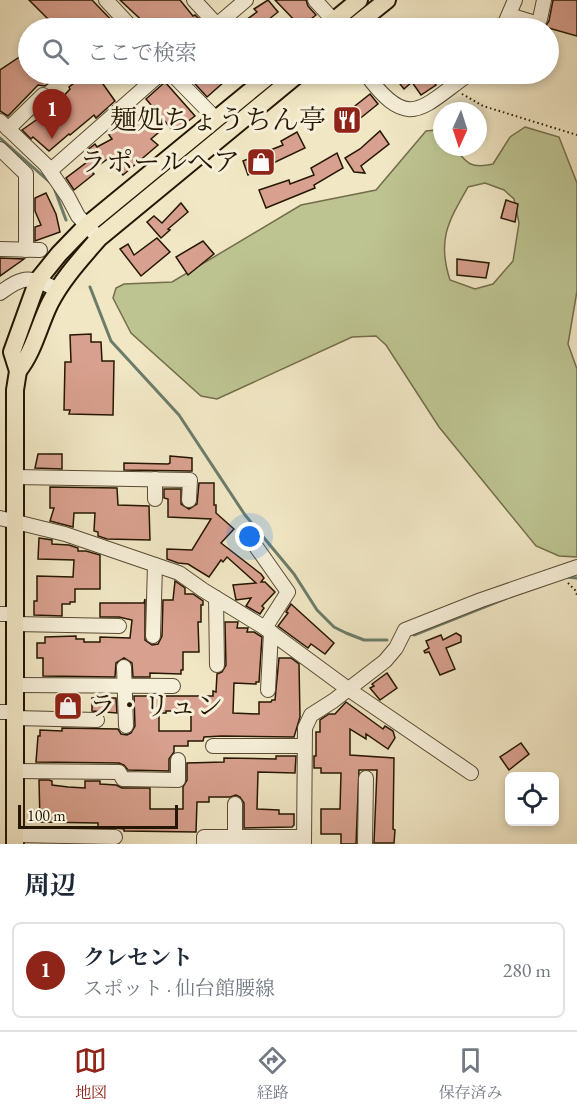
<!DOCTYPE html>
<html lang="ja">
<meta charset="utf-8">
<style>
body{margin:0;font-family:"EB Garamond","Noto Serif JP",serif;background:#f2f2f3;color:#1f2937}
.controls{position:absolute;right:18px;bottom:18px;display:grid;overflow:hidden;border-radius:9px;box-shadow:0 3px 9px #0003}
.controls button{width:54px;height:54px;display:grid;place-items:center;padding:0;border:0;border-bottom:2px solid #e0e1e3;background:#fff;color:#1f2937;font:30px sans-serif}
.compass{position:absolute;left:433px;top:102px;width:54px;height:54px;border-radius:50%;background:#fff;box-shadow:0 3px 9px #0003;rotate:183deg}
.scale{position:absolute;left:18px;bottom:15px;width:160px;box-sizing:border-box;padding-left:6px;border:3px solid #261702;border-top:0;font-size:16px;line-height:21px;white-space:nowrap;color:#261702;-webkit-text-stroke:4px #f6efd9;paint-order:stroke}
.you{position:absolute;left:250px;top:537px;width:21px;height:21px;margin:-15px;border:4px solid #fff;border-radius:50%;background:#1a73e8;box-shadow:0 0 0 9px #1a73e833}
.badge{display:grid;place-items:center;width:39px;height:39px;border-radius:50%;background:#8f2418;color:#fff;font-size:20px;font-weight:700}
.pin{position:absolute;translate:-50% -50px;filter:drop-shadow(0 2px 3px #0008)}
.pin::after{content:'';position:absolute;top:32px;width:21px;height:18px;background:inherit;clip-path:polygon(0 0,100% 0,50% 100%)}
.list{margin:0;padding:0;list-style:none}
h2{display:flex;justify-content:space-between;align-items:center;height:78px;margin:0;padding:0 24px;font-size:26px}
h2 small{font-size:20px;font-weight:400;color:#747a83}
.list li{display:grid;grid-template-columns:39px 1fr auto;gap:18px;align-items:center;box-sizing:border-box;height:96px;margin:0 12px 12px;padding:0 12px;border:2px solid #e0e1e3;border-radius:9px}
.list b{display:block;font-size:22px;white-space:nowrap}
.list p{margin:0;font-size:20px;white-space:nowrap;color:#747a83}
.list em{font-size:20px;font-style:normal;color:#747a83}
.icon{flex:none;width:33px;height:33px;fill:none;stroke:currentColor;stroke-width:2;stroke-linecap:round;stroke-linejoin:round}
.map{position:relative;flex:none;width:577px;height:844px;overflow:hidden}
.search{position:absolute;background:#fff;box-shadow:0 3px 9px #0003;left:18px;right:18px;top:18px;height:66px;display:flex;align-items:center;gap:15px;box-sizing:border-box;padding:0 21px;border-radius:33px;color:#747a83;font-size:22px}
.sheet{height:186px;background:#fff}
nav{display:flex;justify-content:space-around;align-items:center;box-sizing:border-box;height:84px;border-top:2px solid #e0e1e3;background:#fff;font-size:16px;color:#747a83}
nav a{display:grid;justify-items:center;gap:3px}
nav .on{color:#8f2418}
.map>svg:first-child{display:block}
.green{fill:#bdc492;stroke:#726e4a;stroke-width:1.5;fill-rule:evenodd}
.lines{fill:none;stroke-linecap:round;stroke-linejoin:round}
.stream{stroke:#6c7c6a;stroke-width:3}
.building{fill:#d8a08e;stroke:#261702;stroke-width:1.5;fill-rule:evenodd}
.minor-casing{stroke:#594b33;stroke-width:16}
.major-casing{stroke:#261702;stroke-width:20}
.path{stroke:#261702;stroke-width:2;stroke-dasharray:1.5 3;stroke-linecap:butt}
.minor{stroke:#f6efd9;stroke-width:14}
.major{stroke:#f1e7c5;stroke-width:16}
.labels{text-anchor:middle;stroke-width:6;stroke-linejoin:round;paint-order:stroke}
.poi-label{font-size:27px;fill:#261702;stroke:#f6efd9;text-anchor:end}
</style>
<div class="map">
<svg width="577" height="844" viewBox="0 0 577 844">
<rect width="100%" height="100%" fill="#f1e7c5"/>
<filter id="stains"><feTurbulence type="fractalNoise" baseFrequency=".00333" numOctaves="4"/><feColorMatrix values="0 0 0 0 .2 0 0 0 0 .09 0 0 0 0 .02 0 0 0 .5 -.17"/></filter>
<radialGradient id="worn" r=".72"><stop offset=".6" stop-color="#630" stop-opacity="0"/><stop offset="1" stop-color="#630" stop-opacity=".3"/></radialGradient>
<!-- green -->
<path class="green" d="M525,127L559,137L577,183V291L568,344L577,369V557L559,556L536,546L439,427L386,345L376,336L352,337L217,399L201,396L131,333L113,298L116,288L124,284L172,282L301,205L376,190L426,131L436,130L442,134V147H454C467,164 471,169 493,164L510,137ZM485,183L504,190L514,199L519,223L513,261L493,284L475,289L450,280C437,240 448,222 468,187Z"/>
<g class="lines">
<!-- stream -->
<g class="stream">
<polyline points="0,138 53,185 66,220"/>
<polyline points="90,287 111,341 179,415 245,515 294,574 317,610 334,627 346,633 364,640 387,640"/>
<polyline points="567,577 577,578"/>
<polyline points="414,635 507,598"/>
</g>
</g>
<!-- building -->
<g class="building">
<polygon points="29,0 92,0 119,28 57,28"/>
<polygon points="120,0 180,0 193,16 195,15 203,23 197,28 150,28"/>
<polygon points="268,0 278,12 268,20 276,28 235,28 257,12 254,9"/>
<polygon points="275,0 306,0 308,6 316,15 301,27"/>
<polygon points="553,0 577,0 577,36 545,27 549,21"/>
<polygon points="24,54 28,60 28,74 49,74 54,79 45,86 38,85 8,116 0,111 0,70"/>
<polygon points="86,74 96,74 115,101 96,118 94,115 70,135 69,134 49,151 33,137 31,139 22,130 39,118 38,117 56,104 70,89 69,87"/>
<polygon points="186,74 233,74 207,97"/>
<polygon points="392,74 428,74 436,85 421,95 412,82 404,89"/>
<polygon points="165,82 195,116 174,132 146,99"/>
<polygon points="370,94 378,104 342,133 335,124 356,108 355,106"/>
<polygon points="137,114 158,133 151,139 158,145 123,175 109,158 91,171 94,174 74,190 66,178 91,159 86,151 95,144 97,147 112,139 109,135"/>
<polygon points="380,131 389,144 361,166 365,173 354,172 345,158 360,149"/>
<polygon points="297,132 305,148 248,175 243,161 283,145 281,141"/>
<polygon points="337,153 343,168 314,185 315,188 266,208 259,190 289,180 290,184 314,175 311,168"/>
<polygon points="46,193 56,214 60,232 35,241 35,227 41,225 35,211 35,198"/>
<polygon points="506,200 518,204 515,222 501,218"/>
<polygon points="181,203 188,212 168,229 170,230 161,238 147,222 154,216 162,223"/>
<polygon points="157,238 170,252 141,276 120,249 128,244 134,255"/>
<polygon points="203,241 214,254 188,275 176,257"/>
<polygon points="0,258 24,259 0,276"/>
<polygon points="457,259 489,263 486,278 457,275"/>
<polygon points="91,334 91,342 101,342 102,361 114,361 113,415 69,414 70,410 64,410 65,362 71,362 70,335"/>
<polygon points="38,454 62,454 62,469 35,468"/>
<polygon points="170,456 192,458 192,471 124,470 124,463 168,464 170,463"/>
<polygon points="199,483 214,483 214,505 216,505 216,513 234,529 221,543 261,574 264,578 261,582 265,582 275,592 262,606 264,608 260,614 246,606 251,598 236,600 233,585 256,583 227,557 223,562 221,560 209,577 188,564 178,563 167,559 167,549 192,550 211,519 168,517 168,499 164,498 164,489 181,489 181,504 189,509 197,504"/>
<polygon points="50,487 117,488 118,505 149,506 150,540 107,539 98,536 98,532 94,531 95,513 74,513 73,527 50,521 54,508 50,508"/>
<polygon points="39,538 52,540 52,544 69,545 78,548 78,551 86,551 100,555 100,589 75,589 75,602 70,602 70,604 62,604 62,616 34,615 34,601 37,601 37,576 73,577 74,560 38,559"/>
<polygon points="175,581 185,588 185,594 193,594 203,601 203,605 201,605 201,622 198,622 199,652 183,652 183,670 181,670 181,674 150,673 150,677 133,677 132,663 124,658 116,663 115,677 43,676 43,658 37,658 37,643 45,643 45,637 76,636 76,639 84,639 84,642 100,642 100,637 130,638 132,620 119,617 100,617 100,603 144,603 145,599 145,640 152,645 158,644 162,636 163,600 173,600"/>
<polygon points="291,604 334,643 325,654 311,644 308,648 278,626 288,613 286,612"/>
<path d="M225,622H238L237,628H248L247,632H254L262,637L259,682H256V684L234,683L233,713L259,714V702H271L272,700H275L279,658H291L299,664L300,717L294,737L222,736L204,737L203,741H188V746H174V752L169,759V771L128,770L124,765L119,763L36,762L38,736H40V730L62,731V728L118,729L121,734L127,735L131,733L135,726L134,696H213V691L216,692L217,674L222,672L226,665ZM166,711H191V731H159V713H166Z"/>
<polygon points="456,633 461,636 461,642 446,648 455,669 440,675 429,652 425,653 424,651 429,648 426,641 441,635 443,640"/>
<polygon points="387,673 397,688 380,700 370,688 374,686 372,684"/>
<rect x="61" y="694" width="12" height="16"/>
<polygon points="92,698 116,698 117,713 92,711"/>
<polygon points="346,702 383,729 385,726 393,731 395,738 388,749 366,734 366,739 350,729 350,755 394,758 393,829 395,830 394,843 374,843 377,770 359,770 356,844 341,844 341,834 321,834 321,809 340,809 341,773 321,773 321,768 314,768 314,756 316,756 316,732 320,732 320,720 329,714 335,714"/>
<polygon points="521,743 529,754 509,770 500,757"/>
<polygon points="276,756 296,756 295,773 258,772 257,809 279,810 279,814 294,814 294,825 292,827 244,828 244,803 240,797 236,795 230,797 209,797 209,802 197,802 196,832 124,831 124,829 115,828 98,828 98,823 40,822 39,780 49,780 52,781 52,785 68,787 85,788 85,781 100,781 100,784 116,785 122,788 150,788 150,809 183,809 183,787 187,780 187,763 224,762 224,758 276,759"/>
</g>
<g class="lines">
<!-- minor casing -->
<g class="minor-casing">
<g id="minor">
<polyline points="106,0 132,28"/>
<polyline points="194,0 217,25"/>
<polyline points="315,0 334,21 336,28"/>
<polyline points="509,15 535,23 540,19 544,0"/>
<polyline points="213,28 246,0"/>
<polyline points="503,28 515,0"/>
<polyline points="172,74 216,119"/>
<path d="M366,74C409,133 422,107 469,74"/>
<polyline points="0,121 46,165 68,197 78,216 94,233"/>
<polyline points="8,129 43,95"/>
<polyline points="0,149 26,174 26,250"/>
<polyline points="51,170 160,74"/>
<polyline points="0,249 40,250"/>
<path d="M0,293C24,275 31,276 58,290"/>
<polyline points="15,477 190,480 189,500"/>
<polyline points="155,499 155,479"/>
<polyline points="0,518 65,534 179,573 203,590 265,628 348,689 471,773"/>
<polyline points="250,538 288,592 265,628"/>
<polyline points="216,598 217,665"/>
<polyline points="0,614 15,614"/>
<polyline points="15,624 119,626"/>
<polyline points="153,636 155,565"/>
<polyline points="124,667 126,726"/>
<polyline points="15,685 173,686"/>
<polyline points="268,690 271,632"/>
<polyline points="0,712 15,712"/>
<polyline points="15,718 97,720"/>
<polyline points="213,746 304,746"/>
<polyline points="15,771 119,772 123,779 178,780 178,760"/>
<polyline points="15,835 115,837"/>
<polyline points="235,837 235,804"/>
<polyline points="204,844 204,837 304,837"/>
<polyline points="304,844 305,728 311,715 333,701 385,661 396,648 405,630 481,600 577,567"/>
<polyline points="365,844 366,778"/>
</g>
</g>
<!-- major casing -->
<g class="major-casing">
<g id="major">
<polyline points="325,28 359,0"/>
<polyline points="352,28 387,0"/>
<path d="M18,371C34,351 39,325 50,303C63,278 81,259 99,238L298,74"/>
<polyline points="15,844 15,390 18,371 12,352 38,280 59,254 86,226 271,74"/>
</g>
</g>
<!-- path -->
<g class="path">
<polyline points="306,28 311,24"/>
<polyline points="462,94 483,106 577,135"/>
<polyline points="568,583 575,590 577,595"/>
</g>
<!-- minor -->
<use href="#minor" class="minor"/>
<!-- major -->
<use href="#major" class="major"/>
</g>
<!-- icons -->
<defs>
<g id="restaurant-square" transform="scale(1.5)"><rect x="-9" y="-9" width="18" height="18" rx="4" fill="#8f2418" stroke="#f6efd9"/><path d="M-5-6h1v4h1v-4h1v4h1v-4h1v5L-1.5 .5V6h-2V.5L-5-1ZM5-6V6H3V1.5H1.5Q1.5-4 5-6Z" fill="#fff"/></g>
<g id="shop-square" transform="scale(1.5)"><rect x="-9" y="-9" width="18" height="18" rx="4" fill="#8f2418" stroke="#f6efd9"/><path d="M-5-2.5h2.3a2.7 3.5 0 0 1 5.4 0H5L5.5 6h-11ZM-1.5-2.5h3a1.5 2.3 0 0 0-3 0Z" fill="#fff"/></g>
</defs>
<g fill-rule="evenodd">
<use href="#restaurant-square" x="347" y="120"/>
<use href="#shop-square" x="261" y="162"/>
<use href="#shop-square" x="68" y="706"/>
</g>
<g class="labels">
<!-- poi labels -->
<g class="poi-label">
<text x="326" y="129">麺処ちょうちん亭</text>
<text x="240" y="171">ラポールヘア</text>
<text x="89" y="715" text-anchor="start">ラ・リュン</text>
</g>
</g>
<rect width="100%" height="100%" filter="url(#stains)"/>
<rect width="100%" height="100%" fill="url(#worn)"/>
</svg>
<div class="controls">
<button><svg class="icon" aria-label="locate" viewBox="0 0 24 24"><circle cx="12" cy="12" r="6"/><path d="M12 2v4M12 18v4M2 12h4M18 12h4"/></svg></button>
</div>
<svg class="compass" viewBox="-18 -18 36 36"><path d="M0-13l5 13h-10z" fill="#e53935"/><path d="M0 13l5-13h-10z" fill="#747a83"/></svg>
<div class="scale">100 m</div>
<div class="you"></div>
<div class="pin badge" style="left:52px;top:139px">1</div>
<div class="search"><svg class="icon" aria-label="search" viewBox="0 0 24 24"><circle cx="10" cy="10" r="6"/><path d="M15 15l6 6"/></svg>ここで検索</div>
</div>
<section class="sheet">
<h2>周辺<small></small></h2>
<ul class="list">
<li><span class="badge">1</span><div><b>クレセント</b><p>スポット · 仙台館腰線</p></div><em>280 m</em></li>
</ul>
</section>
<nav>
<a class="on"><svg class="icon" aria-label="map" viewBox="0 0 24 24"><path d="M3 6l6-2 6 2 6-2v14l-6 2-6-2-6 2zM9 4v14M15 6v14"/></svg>地図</a>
<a><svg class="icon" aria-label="directions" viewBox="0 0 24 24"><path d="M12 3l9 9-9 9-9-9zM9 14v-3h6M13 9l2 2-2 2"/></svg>経路</a>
<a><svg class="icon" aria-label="saved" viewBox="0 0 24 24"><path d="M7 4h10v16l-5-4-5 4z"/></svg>保存済み</a>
</nav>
